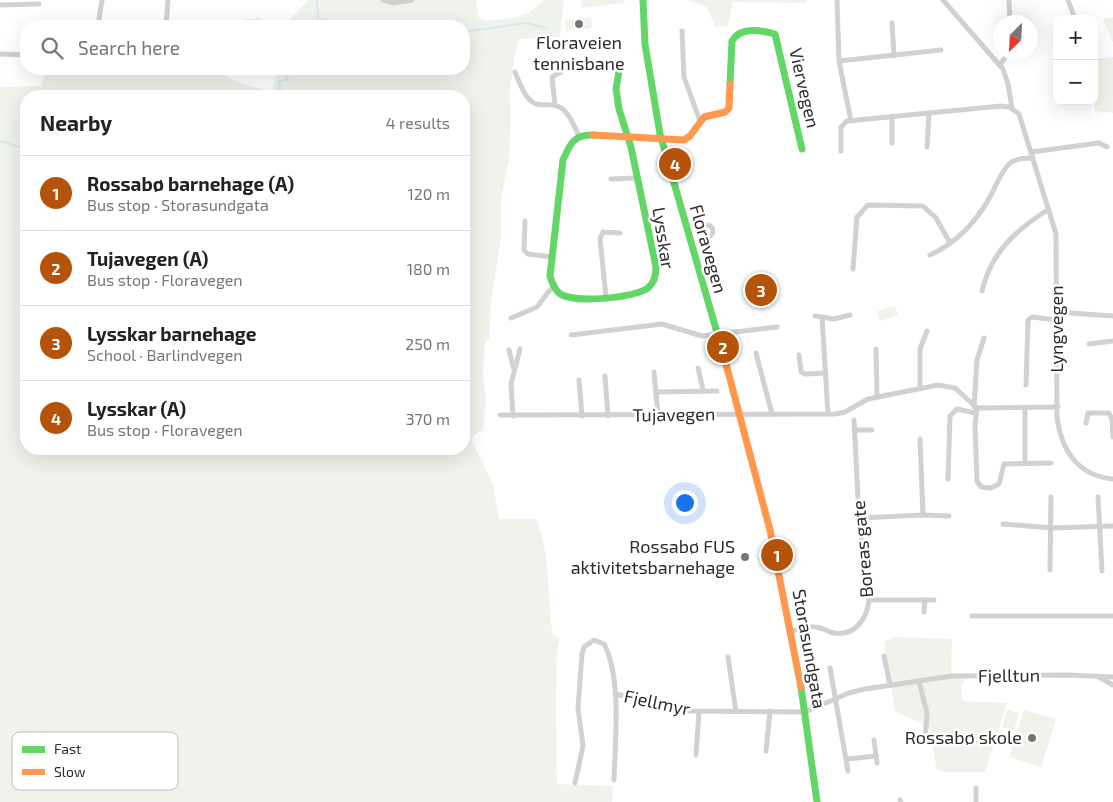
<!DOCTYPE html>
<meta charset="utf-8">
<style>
body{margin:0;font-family:"Exo 2",sans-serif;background:#f6f6f6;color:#222}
.controls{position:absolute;right:15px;top:15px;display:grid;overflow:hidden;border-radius:10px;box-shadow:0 5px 20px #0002}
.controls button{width:45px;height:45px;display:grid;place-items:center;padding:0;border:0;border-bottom:1px solid #e0e0e0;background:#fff;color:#222;font:25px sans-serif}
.compass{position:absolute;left:993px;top:15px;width:45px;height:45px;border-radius:50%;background:#fff;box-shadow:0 5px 20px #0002;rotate:204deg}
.you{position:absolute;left:684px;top:502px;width:18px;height:18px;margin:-12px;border:4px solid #fff;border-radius:50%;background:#1a73e8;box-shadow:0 0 0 8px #1a73e833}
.badge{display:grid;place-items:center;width:32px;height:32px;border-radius:50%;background:#b45309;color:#fff;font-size:16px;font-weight:700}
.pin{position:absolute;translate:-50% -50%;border:2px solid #fff;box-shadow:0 1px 5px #0006}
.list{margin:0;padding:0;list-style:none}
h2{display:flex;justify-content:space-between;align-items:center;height:65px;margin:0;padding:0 20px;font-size:21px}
h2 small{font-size:16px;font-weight:400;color:#767676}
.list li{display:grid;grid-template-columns:32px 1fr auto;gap:15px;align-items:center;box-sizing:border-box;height:75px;padding:0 20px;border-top:1px solid #e0e0e0}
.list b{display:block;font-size:19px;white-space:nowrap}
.list p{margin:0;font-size:16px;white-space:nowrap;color:#767676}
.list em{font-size:16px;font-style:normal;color:#767676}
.icon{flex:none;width:28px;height:28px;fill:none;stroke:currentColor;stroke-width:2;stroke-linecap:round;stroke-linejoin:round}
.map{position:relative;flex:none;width:1113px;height:802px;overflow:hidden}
.search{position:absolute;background:#fff;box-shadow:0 5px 20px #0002;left:20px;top:20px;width:450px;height:55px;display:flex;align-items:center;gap:12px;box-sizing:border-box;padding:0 18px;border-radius:20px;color:#767676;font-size:19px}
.panel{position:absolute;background:#fff;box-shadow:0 5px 20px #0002;left:20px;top:90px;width:450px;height:365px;border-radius:20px}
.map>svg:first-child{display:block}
.green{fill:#f0f3eb;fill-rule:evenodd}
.water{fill:#d7e6f0}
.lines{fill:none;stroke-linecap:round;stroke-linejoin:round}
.stream{stroke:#d7e6f0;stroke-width:2}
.street{stroke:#d1d1d1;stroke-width:5}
.fast{stroke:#63d668;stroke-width:7}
.slow{stroke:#ff974d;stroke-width:7}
.poi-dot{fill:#767676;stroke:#fff;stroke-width:2}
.labels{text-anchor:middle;stroke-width:5;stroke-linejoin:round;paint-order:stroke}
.poi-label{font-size:18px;fill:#2c2c2c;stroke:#fff;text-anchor:end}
.street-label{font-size:18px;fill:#2c2c2c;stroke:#fff}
.key{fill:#fff;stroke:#c0c0c0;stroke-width:1}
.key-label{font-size:14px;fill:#2c2c2c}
</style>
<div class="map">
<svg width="1113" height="802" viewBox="0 0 1113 802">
<rect width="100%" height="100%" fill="#fff"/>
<!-- green -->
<g class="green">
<path d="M309,0H476L479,18L486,21L514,18L528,13L545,0H564L560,37L519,39L514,58L510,93L511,120L509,160L501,198V238L491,302L489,339L485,344L483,375L486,401L483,430L473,436L472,441L493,484L499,519H536C552,557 546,595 553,635L560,638L557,654L556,703L557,784L613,786L612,802H0V87L41,86L47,69H170L171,71L214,72L224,75L240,83L272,92L278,69H464V26H331L325,18L304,22L298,21L297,26H288L291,17ZM26,96H464V449H26Z"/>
<polygon points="581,0 624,0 624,3 582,8"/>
<polygon points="688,0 806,0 805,3 733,2 728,26 715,27 707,7"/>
<polygon points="255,17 270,22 273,20 276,26 244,26 244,19 255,19"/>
<polygon points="591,17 592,28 566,31 565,20"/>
<polygon points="1113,17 1113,43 1103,19"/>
<polygon points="1113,57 1113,113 1095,111 1094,59"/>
<polygon points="895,306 898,315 880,321 877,311"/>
<polygon points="894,637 952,639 951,677 969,676 961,685 962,701 1007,703 985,772 943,772 936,768 931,730 921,723 895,711 884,642"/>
<polygon points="1007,709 1019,713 1014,731 1002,727"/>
<polygon points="1024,710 1056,719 1041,767 1009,757"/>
</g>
<!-- water -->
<polygon class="water" points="326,18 331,26 297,26 298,21 304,22"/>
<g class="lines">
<!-- stream -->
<g class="stream">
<polyline points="317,0 318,19"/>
<polyline points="464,32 526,23 546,28"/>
<polyline points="285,69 288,80 279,81 280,89 288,96"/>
<polyline points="0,141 26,149"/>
</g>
<!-- street -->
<g class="street">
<polyline points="383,0 393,3 412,0"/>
<polyline points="837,0 839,61 851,121"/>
<polyline points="943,0 1003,69 1008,84 1012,108"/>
<polyline points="1009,0 1010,22"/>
<polyline points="1068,0 1075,19"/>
<polyline points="0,5 39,4"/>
<polyline points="892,23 894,56"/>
<polyline points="99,25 109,26"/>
<polyline points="98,26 102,0"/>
<polyline points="166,26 168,0"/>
<polyline points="682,31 684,77 700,121"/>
<polyline points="0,54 26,55"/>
<polyline points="839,61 941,50"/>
<polyline points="1000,65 1009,52"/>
<path d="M515,72C519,81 523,94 530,100C537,107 544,104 552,105C567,105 574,126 579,136"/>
<polyline points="555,105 552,77 561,72"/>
<polyline points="892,116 892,143"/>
<polyline points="927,147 929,113"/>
<path d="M841,151V127L847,121L1001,106L1009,107L1019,114L1056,234L1057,417C1061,450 1078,476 1113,479"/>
<polyline points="1031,152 1099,143 1107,147"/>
<polyline points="611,179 637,178"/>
<polyline points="525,221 524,250 528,254 552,257"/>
<circle cx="707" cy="231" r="6"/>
<path d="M930,255C956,243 976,222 990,197C996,186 1001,171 1010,163C1017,158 1025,158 1033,158"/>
<polyline points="853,269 857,217 868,205 923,206 936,218 950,243"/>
<path d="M982,291C991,252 1016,230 1049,209"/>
<polyline points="606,298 600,239 603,232 620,233"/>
<polyline points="1057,312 1113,316"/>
<polyline points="815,316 834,319 850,315"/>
<polyline points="822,317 828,414"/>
<polyline points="511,318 537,307 553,286"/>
<polyline points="571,335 662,324 702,336 777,327"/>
<polyline points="1089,344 1113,341"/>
<polyline points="876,349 877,397"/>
<polyline points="509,350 513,367"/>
<polyline points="756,353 772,414"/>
<polyline points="799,355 801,372 805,374 826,373"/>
<polyline points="698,368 703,390"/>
<polyline points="654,372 658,415"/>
<polyline points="605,376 608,416"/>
<polyline points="579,380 582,416"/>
<polyline points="1026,385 1028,320 1032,317 1057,320"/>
<polyline points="920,388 920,349 927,331"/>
<polyline points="656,392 717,391"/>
<polyline points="974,407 977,360 984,338"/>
<polyline points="977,408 975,426 977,481 981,487 991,488 999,484 1004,464 1051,463"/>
<polyline points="1025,408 1025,462"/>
<polyline points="500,415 836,414 845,412 868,399 938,385 955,388 977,408 1058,407"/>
<polyline points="513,416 511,384 520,349"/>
<polyline points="1086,423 1088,413 1109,413 1112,419 1113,437"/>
<polyline points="855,430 872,430"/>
<polyline points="920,439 923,515"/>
<polyline points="948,479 950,416 957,409 975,413"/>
<polyline points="1098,497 1102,571"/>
<polyline points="859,518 923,515 949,516"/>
<polyline points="1003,524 1052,528 1113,526"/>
<polyline points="1050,570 1051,497"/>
<polyline points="869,600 934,600"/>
<polyline points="924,612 925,600"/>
<polyline points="972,616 1113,616"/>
<path d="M792,631C799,629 807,626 815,627C821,627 825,630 830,632C853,639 867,620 869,600L859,518L854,420"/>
<polyline points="884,656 890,685"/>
<polyline points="728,657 736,712"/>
<polyline points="830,668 848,771"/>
<polyline points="1099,677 1113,685"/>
<polyline points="919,681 927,713 925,741"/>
<polyline points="615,694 690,711 805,712 849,693 865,689 952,676 1067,675 1113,677"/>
<polyline points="874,740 877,763"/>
<polyline points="766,751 770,711"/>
<polyline points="696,755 699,712"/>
<polyline points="847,759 876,756"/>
<path d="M575,783L583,746L578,708L582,654L584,647L594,640L604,644C622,677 615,743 614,780"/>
<polyline points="976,788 976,802"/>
<polyline points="900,800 901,802"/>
</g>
<!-- fast -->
<g class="fast">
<polyline points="643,0 645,44 660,134 726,364"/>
<path d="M730,84L732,41C740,27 761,30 775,34L802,149"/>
<path d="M593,135C574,134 570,144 563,160L550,276C552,282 554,289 559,293C572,304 635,298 648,288C654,283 656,275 656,267L631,147L619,109L616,89L619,71"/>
<polyline points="801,687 817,802"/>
</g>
<!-- slow -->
<g class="slow">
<polyline points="593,135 684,140 690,136 704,117 725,112 729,108 730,84"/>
<polyline points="726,364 770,530 801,687"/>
</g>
</g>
<!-- markers -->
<g class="poi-dot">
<circle cx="579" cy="24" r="5"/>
<circle cx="745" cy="557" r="5"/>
<circle cx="1032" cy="738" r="5"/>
</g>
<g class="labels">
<!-- poi labels -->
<g class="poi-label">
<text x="579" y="49" text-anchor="middle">Floraveien<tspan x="579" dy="21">tennisbane</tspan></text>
<text x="735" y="553">Rossabø FUS<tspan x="735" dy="21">aktivitetsbarnehage</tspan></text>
<text x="1022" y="744">Rossabø skole</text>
</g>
<!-- street labels -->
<g class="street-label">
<text transform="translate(804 88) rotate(77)" y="6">Viervegen</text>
<text transform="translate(663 238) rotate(81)" y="6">Lysskar</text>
<text transform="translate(708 249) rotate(74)" y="6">Floravegen</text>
<text transform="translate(1057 329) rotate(-90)" y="6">Lyngvegen</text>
<text transform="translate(674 415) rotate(-1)" y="6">Tujavegen</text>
<text transform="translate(863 549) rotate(-95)" y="6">Boreas gate</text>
<text transform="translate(809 649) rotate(80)" y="6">Storasundgata</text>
<text transform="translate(1009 676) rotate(-1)" y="6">Fjelltun</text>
<text transform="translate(657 703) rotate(12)" y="6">Fjellmyr</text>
</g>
</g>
<!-- legend -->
<rect x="12" y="732" width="166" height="58" rx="8" class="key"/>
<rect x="22" y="746" width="23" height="7" fill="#63d668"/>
<rect x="22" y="769" width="23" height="6" fill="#ff974d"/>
<g class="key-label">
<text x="54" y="754">Fast</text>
<text x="54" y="777">Slow</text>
</g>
</svg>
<div class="controls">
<button>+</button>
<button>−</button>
</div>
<svg class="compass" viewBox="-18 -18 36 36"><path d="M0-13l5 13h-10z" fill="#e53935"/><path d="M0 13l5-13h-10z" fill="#767676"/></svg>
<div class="you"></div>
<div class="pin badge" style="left:777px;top:555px">1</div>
<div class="pin badge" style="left:723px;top:347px">2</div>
<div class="pin badge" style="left:761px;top:290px">3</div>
<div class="pin badge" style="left:675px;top:164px">4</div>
<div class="search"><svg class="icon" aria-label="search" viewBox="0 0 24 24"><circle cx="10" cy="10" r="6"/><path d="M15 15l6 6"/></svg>Search here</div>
<section class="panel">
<h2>Nearby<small>4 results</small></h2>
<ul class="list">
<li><span class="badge">1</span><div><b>Rossabø barnehage (A)</b><p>Bus stop · Storasundgata</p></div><em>120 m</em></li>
<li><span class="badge">2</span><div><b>Tujavegen (A)</b><p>Bus stop · Floravegen</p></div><em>180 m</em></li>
<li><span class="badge">3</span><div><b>Lysskar barnehage</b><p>School · Barlindvegen</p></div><em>250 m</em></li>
<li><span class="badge">4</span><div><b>Lysskar (A)</b><p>Bus stop · Floravegen</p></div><em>370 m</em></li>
</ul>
</section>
</div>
